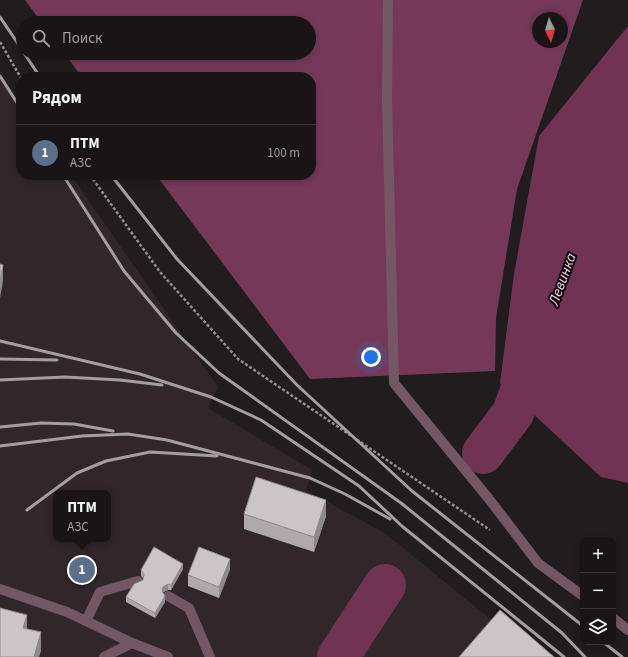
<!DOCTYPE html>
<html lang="ru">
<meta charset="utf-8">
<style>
body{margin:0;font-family:"Source Sans 3",sans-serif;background:#262223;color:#f1f3f6}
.controls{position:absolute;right:12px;bottom:12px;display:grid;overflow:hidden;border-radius:8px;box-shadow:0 2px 6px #0003}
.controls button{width:36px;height:36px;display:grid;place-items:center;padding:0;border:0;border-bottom:1px solid #373435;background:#191516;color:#f1f3f6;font:20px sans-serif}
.compass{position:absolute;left:532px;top:12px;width:36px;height:36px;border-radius:50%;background:#191516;box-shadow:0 2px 6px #0003;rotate:175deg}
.you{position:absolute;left:371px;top:357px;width:14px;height:14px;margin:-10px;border:3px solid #fff;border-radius:50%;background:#1a73e8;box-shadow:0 0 0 6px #1a73e833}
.badge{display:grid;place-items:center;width:26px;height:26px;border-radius:50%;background:#2563eb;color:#fff;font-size:13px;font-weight:700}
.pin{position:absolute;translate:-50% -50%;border:2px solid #fff;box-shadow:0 1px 4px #0006}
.popup{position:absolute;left:53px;top:490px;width:58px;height:52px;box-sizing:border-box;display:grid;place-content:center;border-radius:8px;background:#191516;filter:drop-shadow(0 1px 3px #0005);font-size:13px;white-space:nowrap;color:#9f9fa1}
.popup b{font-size:15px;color:#f1f3f6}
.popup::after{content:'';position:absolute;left:50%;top:100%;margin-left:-8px;border:8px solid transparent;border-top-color:#191516}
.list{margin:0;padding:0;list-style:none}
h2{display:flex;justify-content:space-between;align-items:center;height:52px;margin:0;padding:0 16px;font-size:17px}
h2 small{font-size:13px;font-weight:400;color:#9f9fa1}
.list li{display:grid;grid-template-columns:26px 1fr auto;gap:12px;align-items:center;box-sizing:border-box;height:56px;padding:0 16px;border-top:1px solid #373435}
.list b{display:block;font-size:15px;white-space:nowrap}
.list p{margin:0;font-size:13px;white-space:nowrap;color:#9f9fa1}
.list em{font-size:13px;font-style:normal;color:#9f9fa1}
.icon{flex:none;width:22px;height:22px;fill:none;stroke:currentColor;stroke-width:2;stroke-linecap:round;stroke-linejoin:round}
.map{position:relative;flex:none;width:628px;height:657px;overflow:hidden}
.search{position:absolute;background:#191516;box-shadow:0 2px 6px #0003;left:16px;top:16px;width:300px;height:44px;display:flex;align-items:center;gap:10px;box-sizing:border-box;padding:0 14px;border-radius:22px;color:#9f9fa1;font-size:15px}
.panel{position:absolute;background:#191516;box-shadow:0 2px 6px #0003;left:16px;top:72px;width:300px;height:108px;border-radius:16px}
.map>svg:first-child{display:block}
.built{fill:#31272b;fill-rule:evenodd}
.forest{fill:#753957;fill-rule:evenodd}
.water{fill:#703452}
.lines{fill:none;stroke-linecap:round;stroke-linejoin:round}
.river{stroke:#703452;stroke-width:42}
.path{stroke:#938f90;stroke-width:2.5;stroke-dasharray:3 2;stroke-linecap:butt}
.lane{stroke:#745764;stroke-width:10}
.rail{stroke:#a39fa0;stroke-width:3}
.wall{fill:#afa9ac}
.shaded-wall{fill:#8e8a8c}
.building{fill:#cbc5c8;stroke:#8e8a8c}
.labels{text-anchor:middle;stroke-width:4;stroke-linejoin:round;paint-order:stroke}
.water-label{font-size:15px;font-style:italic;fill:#f6cedf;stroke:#090708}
</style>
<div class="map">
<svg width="628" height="657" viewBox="0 0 628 657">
<rect width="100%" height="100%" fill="#211c1e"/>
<!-- built -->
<path class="built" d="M0,73L21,103V175H71L218,387L208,408L312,470L306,490L386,534L537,657H0ZM56,493H108V539H56Z"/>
<!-- forest -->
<path class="forest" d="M25,0H583L517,189L496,318L495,371L310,379L156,175H311V77H82L64,53H309V23H42ZM538,18H562V42H538Z"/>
<!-- water -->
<polygon class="water" points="628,26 628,483 601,477 500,383 514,274 539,136"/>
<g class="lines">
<!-- river -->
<g class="river">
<polyline points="483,453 513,413 538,344"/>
<polyline points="338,657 385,585"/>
</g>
<!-- path -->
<g class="path">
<polyline points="0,42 21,78"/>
<polyline points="90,175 160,272 238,359 490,530"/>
</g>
<!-- lane -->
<g class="lane">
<polyline points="388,0 387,99 394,383 489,499 538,563 583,596"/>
<polyline points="0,589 67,612 132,643"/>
<polyline points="168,596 189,608 210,657"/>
<polyline points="613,618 628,630"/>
<polyline points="86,621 100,592 138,581"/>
<polyline points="104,657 132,643 168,657"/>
</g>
<!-- rail -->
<g class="rail">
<polyline points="0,17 23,51"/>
<polyline points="24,53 40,77"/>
<polyline points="0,76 21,109"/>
<polyline points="63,175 124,271 176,333 219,373 401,503 562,633 585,657"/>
<polyline points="111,175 177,259 297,385 412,491 583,626"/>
<polyline points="0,341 140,374 211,397 261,420 359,486 403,527 564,657"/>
<polyline points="0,359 57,360"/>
<polyline points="0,380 65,377 120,380 162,385"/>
<polyline points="0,427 41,423 74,424 113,431"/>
<polyline points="0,446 82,436 128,434 167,440 310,478 345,494 390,519"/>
<polyline points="27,510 77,473 106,461 150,452 217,456"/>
<polyline points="603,642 622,657"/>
</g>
</g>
<!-- wall -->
<g class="wall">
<polygon points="244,514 326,516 314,552 244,529"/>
<polygon points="183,569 171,590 168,590 163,592 165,602 155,618 126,602 126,597 143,580 143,578 141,576 141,570"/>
<polygon points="230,569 219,598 188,586 188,575"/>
</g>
<!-- shaded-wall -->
<g class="shaded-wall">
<polygon points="3,265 3,281 0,298 0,283"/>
<polygon points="326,500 326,516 314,552 314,537"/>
<polygon points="230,559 230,569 219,598 219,587"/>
<polygon points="183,564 183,569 171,590 171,585"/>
<polygon points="168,584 168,590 163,592 162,591 163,587"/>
<polygon points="165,596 165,602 155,618 155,613"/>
<polygon points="27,615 27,634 23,628"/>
<polygon points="41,632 41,651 39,657 34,657"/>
</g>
<!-- building -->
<g class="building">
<polygon points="0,264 3,265 0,283"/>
<polygon points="256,477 326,500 314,537 244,514"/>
<polygon points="154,547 183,564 171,585 168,584 163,587 162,591 165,596 155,613 126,597 134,584 143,580 144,574 141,570"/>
<polygon points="199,547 230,559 219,587 188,575"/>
<polygon points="0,608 27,615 23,628 41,632 34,657 0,657"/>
<polygon points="500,610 554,657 459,657"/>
</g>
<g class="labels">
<!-- water labels -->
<g class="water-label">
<text transform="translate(562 279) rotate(-70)" y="5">Левинка</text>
</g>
</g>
</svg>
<div class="controls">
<button>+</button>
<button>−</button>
<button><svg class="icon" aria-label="layers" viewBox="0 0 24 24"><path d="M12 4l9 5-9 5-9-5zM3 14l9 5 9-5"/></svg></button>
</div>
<svg class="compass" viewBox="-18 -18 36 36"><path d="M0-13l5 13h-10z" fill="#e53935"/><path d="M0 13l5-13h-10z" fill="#9f9fa1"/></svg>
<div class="you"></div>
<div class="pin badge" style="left:82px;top:570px;background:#5c6f8a">1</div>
<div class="popup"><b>ПТМ</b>АЗС</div>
<div class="search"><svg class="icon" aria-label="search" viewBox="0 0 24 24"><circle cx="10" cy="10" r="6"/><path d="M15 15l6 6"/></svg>Поиск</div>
<section class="panel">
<h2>Рядом<small></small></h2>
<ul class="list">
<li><span class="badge" style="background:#5c6f8a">1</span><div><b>ПТМ</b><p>АЗС</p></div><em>100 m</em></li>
</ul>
</section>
</div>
